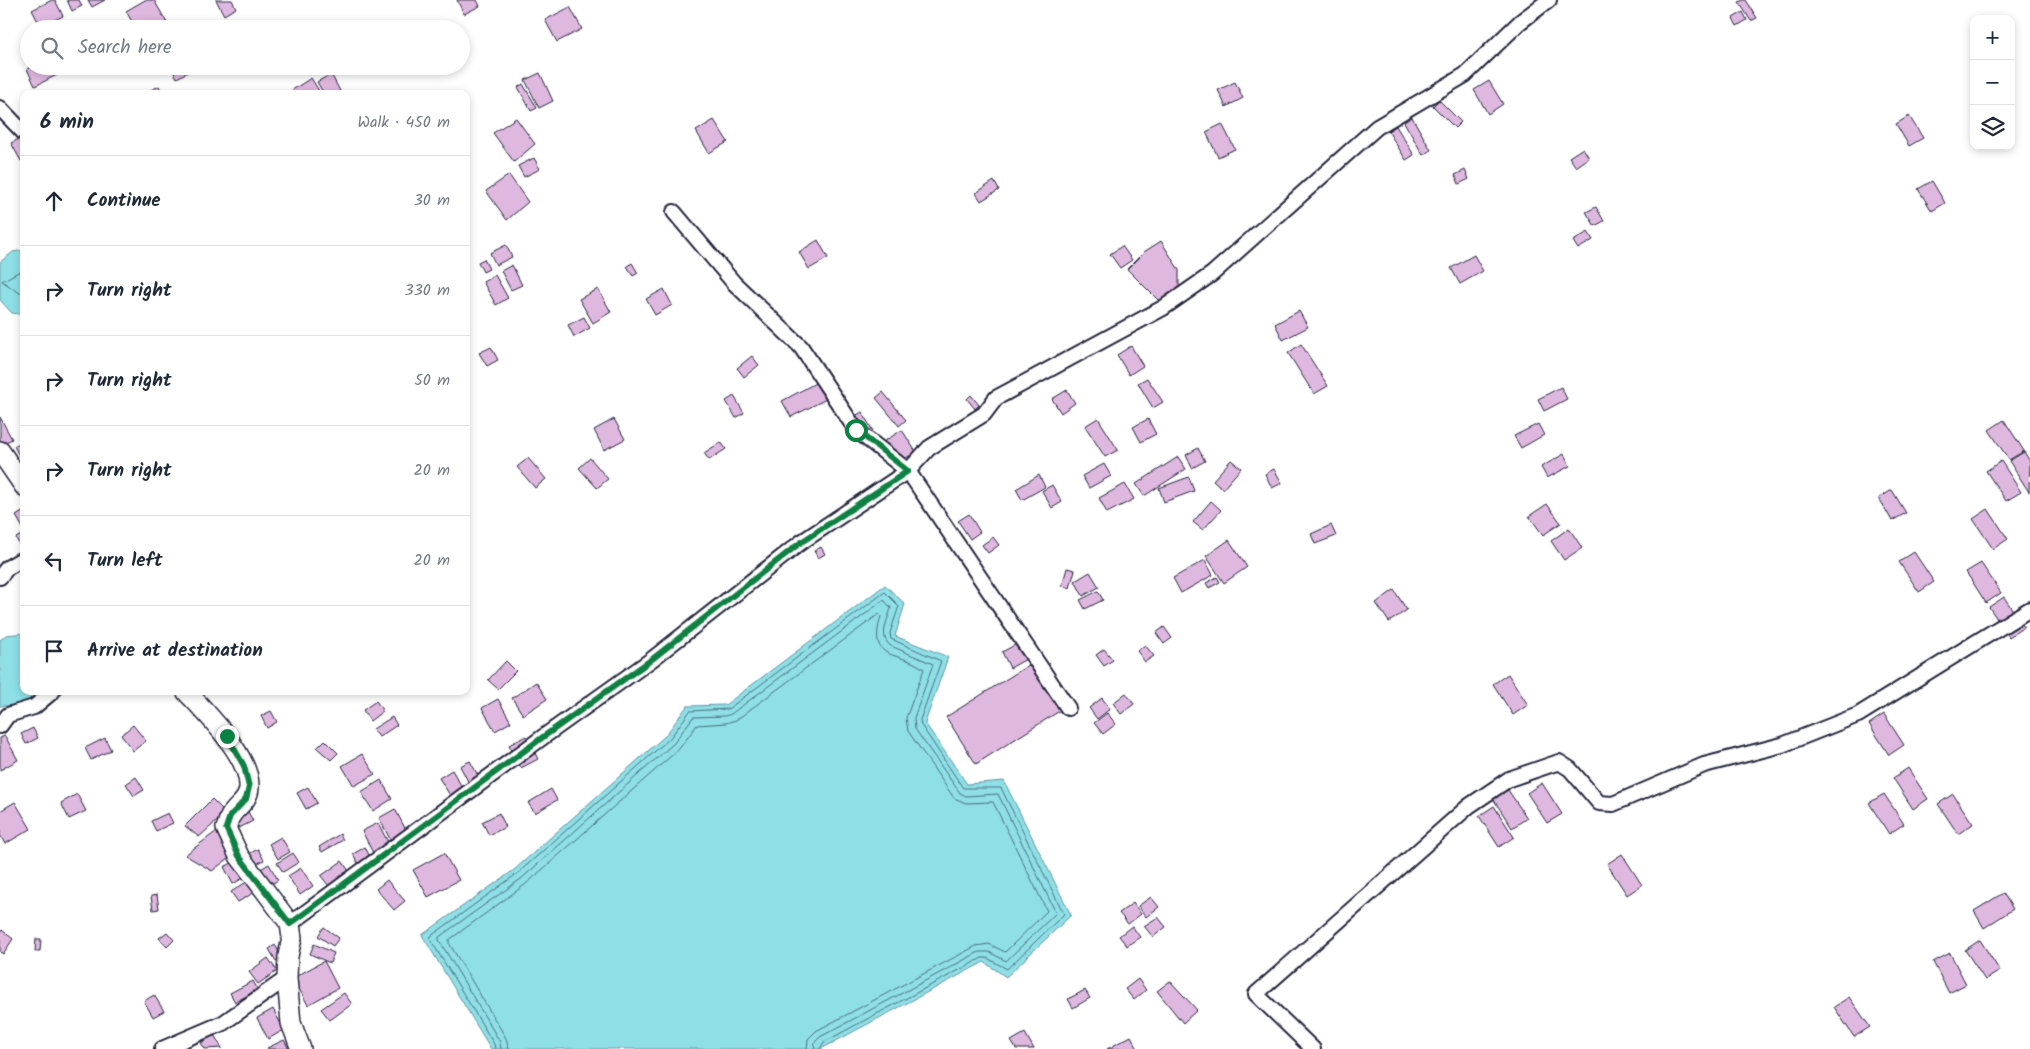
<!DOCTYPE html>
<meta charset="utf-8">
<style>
body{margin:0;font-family:Kalam,sans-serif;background:#f6f6f7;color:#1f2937}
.controls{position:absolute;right:15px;top:15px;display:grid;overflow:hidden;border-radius:10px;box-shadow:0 2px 8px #0003}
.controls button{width:45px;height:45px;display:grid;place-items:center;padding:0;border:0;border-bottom:1px solid #e0e1e3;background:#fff;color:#1f2937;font:25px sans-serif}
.stop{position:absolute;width:15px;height:15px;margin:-11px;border:4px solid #0b8043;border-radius:50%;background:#fff}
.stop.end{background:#0b8043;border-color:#fff;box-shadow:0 1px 5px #0008}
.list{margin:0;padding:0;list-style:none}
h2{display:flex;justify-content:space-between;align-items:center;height:65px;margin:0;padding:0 20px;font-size:21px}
h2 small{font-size:16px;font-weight:400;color:#747a83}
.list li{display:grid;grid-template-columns:32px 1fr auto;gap:15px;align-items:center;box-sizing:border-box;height:90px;padding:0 20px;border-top:1px solid #e0e1e3}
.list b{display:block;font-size:19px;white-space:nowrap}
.list em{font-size:16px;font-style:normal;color:#747a83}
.icon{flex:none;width:28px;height:28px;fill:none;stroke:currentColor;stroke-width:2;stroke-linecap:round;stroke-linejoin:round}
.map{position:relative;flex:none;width:2030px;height:1049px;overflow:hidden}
.search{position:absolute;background:#fff;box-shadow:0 2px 8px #0003;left:20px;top:20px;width:450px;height:55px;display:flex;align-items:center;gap:12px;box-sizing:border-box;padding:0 18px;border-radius:28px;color:#747a83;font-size:19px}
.panel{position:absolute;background:#fff;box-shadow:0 2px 8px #0003;left:20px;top:90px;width:450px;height:605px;border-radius:10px}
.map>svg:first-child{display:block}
.water{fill:#8edfe6;stroke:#6393a2}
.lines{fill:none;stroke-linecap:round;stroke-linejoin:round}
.shore{stroke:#4d6e7f;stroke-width:1}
.building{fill:#dfb8e0;stroke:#22223b}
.street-casing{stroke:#22223b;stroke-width:18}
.secondary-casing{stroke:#22223b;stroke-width:22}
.street{stroke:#fff;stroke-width:14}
.secondary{stroke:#fff;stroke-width:19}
.route{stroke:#0b8043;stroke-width:6}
</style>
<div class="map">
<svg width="2030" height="1049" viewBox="0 0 2030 1049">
<rect width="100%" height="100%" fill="#fff"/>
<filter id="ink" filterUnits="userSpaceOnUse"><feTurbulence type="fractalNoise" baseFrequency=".02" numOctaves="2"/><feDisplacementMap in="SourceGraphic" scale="10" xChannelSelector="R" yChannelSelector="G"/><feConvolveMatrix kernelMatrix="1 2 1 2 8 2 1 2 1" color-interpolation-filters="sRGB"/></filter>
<g filter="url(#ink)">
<!-- water -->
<g class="water">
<polygon points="24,250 24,315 12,313 0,300 0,262 13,252"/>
<polygon points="885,585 905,604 895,636 948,657 925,723 967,784 1004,781 1071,915 1006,977 984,962 821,1049 491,1049 422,935 514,870 666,735 687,706 725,705"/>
<path d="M24,633V691H44C31,702 17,706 0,706V640L6,635Z"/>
</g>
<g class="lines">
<!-- shore -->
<g class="shore">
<polyline points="24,269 2,281 24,296"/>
<polyline points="495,1049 494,1044 430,939 431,936 518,873 670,738 690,711 728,709 885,592 899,606 890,633 891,639 941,661 920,720 921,725 963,788 1001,788 1064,914 1007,969 987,958 982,958 824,1042 820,1049"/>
<path d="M501,1049L500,1042L439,940V937L521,879L674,743L693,717L725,716L731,714L884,600L891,608C888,620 878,637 891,646L933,664L914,718L915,729L960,793L966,796L998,794L1056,913L1006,961L989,952H979L820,1037L815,1042L814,1049"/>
<path d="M509,1049L506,1038L449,943V940L526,884L679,749L697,725L726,723L736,720L879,614L881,616C867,664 898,649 924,669L906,718L908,731L954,798L966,803L993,802L1047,911L1005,952L989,944L976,946L816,1031L808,1039L807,1049"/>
</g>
</g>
<!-- building -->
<g class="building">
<polygon points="52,0 55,0 63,16 41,27 32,10"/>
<polygon points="67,0 79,0 82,6 72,11"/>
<polygon points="88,0 105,0 92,7"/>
<polygon points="145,0 154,0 167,23 158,29 136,29 126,11"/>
<polygon points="216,0 232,0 236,8 224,15"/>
<polygon points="457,0 477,0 480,6 464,14"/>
<polygon points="1743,0 1746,0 1757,18 1751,21 1739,2"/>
<polygon points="570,7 582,29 557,42 545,20"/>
<polygon points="1743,12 1747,20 1737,26 1733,18"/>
<polygon points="167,22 170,29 154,29 153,28"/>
<polygon points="33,66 65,66 67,70 35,86 27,69"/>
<polygon points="172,66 197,66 197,67 177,78 171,67"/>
<polygon points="540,73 553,101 539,108 525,80"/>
<polygon points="331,74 340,91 335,94 324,94 317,82"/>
<polygon points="311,78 321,94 286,94"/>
<polygon points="1489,81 1503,104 1488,114 1474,90"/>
<polygon points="1235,82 1243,98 1226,107 1218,90"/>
<polygon points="523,84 537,108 531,111 518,87"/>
<polygon points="159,86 163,94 148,94 147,92"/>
<polygon points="1439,100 1461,122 1455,128 1433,106"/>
<polygon points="1909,116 1923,138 1909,146 1896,124"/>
<polygon points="1412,117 1431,150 1423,155 1404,122"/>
<polygon points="516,118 535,144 514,162 493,133"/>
<polygon points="714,120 728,142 709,153 696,131"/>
<polygon points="1222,124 1235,149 1218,157 1206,132"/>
<polygon points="1396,126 1414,155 1406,160 1388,131"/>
<polygon points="23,137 24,160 21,161 11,143"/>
<polygon points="1583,148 1589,158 1576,167 1569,157"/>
<polygon points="534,158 540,169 524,177 518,166"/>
<polygon points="1465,170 1469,179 1459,184 1455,175"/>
<polygon points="509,175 528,202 507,220 486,191"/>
<polygon points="994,181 999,190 981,201 976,193"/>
<polygon points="1932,181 1945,203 1932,211 1918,189"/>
<polygon points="1596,207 1604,221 1595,226 1586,212"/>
<polygon points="1588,232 1593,240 1578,249 1573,241"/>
<polygon points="818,240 828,258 809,269 799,252"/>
<polygon points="1161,241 1179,270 1179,287 1162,304 1127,269 1144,252"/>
<polygon points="506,245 512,257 496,265 490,253"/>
<polygon points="1122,246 1132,260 1120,268 1110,254"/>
<polygon points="1474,255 1483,271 1460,284 1451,268"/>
<polygon points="484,259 489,269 483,272 478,262"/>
<polygon points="632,263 638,273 633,276 627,266"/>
<polygon points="512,265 522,285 511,290 501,271"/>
<polygon points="495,275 508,298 496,305 483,282"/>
<polygon points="598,289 611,312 593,323 579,299"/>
<polygon points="664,289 672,305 655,315 646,299"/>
<polygon points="1299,311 1308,327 1283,340 1275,324"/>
<polygon points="584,317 590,328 574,337 568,325"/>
<polygon points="1301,344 1328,386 1314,394 1288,353"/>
<polygon points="1131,346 1143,366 1129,375 1117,355"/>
<polygon points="491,347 498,360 487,366 479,353"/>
<polygon points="752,356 759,365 744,377 737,368"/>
<polygon points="1147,378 1163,402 1153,408 1138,383"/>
<polygon points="821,380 830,397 791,417 782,401"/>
<polygon points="1561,387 1567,399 1544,411 1538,399"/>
<polygon points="1067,390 1075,403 1061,413 1052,399"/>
<polygon points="883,392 906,420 899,426 876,398"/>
<polygon points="971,395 979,405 975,409 967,399"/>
<polygon points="734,396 744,413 736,418 726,401"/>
<polygon points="862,412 873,431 866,435 855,416"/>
<polygon points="0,417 12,439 0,445"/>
<polygon points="1098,418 1118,450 1105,457 1085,426"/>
<polygon points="614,419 625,439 604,450 594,430"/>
<polygon points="1148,419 1156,434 1141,442 1133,427"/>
<polygon points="2004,420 2024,451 2009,460 1989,430"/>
<polygon points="1538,424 1544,435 1521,448 1514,436"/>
<polygon points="902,430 916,452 901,461 880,444"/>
<polygon points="23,441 24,443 24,465 14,446"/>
<polygon points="721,442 726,449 709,460 704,453"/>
<polygon points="1198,448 1205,461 1192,468 1186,455"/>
<polygon points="2024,452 2030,461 2029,492 2009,461"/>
<polygon points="1564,454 1570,466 1547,478 1541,467"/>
<polygon points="1178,457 1186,469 1144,496 1136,484"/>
<polygon points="528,458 546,479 535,488 517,467"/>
<polygon points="590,458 608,479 597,488 579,468"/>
<polygon points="1231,460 1241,468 1223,489 1213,480"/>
<polygon points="2001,461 2021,492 2006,501 1986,471"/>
<polygon points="1104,464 1111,476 1089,488 1082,476"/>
<polygon points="1274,469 1282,483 1272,488 1265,474"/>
<polygon points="1039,475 1045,487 1022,500 1016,489"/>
<polygon points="1189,477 1194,491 1164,502 1159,488"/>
<polygon points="1125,484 1134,499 1107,513 1099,498"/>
<polygon points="1052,485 1062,502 1052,508 1042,491"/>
<polygon points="1892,490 1906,513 1892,521 1879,498"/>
<polygon points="1211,501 1221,510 1203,530 1193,522"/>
<polygon points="1547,504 1561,523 1543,535 1529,516"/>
<polygon points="1988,509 2008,539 1993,549 1973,519"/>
<polygon points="24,511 24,528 23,528 16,516"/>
<polygon points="969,514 980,532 970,539 958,521"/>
<polygon points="1331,525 1336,536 1315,544 1311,534"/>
<polygon points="1569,528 1582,548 1564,560 1551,541"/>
<polygon points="21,535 24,541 23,552 16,538"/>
<polygon points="993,537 999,545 988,553 982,545"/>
<polygon points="1229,540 1247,567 1224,583 1206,556"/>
<polygon points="821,547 825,554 818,558 814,551"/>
<polygon points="1914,552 1934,582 1919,592 1899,562"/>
<polygon points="1205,560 1213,575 1181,593 1173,578"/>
<polygon points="1981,563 2001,593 1986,603 1966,572"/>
<polygon points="1067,568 1075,570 1070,588 1062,586"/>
<polygon points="1090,572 1099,587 1083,596 1075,581"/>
<polygon points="1217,577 1220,582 1209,588 1206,583"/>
<polygon points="1394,590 1407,610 1389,622 1376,603"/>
<polygon points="1098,591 1103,600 1085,609 1080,600"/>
<polygon points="2004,597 2024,627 2009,637 1989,607"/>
<polygon points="1164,627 1172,638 1164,644 1156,633"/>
<polygon points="1022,641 1030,657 1010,668 1002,652"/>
<polygon points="1145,645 1154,656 1145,662 1137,651"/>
<polygon points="1104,649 1113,660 1104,666 1096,655"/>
<polygon points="506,661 516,671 498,689 488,680"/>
<polygon points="1032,663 1061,710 976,764 946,717"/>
<polygon points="1508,674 1528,705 1513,715 1493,684"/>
<polygon points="536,682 547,699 523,715 512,698"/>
<polygon points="1126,693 1134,704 1121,714 1113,703"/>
<polygon points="1102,698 1110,709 1097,719 1089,708"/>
<polygon points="498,699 511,722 495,731 482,708"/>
<polygon points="376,701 383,711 370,721 363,710"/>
<polygon points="271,711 277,722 267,728 261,716"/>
<polygon points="1107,713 1116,724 1103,734 1094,723"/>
<polygon points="1884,714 1904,745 1889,755 1869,724"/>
<polygon points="392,717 397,725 379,737 373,729"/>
<polygon points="133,725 146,741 133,751 121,735"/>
<polygon points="33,728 38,738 26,744 21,734"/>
<polygon points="5,736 18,760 0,770 0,738"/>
<polygon points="526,736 538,759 521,768 509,745"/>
<polygon points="105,738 111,750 91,760 85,748"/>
<polygon points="325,740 338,753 331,760 317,748"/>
<polygon points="362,754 375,774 354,786 342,766"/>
<polygon points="470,761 480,779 470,785 460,766"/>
<polygon points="1908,768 1928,799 1913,809 1893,778"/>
<polygon points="452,770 465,792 453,800 439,778"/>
<polygon points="136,777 144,790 134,796 126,784"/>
<polygon points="381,780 392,799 373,811 361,792"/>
<polygon points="1542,783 1562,814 1547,823 1527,793"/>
<polygon points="308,787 317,803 306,809 297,793"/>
<polygon points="1506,787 1527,818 1512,828 1492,797"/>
<polygon points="551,789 557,800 535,813 528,803"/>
<polygon points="77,794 86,811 69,819 61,803"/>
<polygon points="1884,794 1904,824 1889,834 1869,803"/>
<polygon points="1953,794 1973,824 1958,834 1938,804"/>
<polygon points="212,799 226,813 199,837 185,826"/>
<polygon points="15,802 31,829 5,844 0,835 0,811"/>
<polygon points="1494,806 1514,837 1499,847 1479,816"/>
<polygon points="246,808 253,821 239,828 232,815"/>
<polygon points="395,809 407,832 391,841 379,818"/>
<polygon points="168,813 173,823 156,831 151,821"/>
<polygon points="499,813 506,827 489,835 482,822"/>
<polygon points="378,823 390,846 374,855 362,831"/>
<polygon points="217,831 229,858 212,871 185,855"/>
<polygon points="340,834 343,840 322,852 319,847"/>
<polygon points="281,837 290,852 278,859 269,844"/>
<polygon points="365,847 370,857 358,863 353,854"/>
<polygon points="258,849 264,860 251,867 245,856"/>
<polygon points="293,853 299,862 283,872 277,863"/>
<polygon points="444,853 459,880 428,897 413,870"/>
<polygon points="1622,854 1642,885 1627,895 1607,864"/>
<polygon points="342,861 349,871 329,886 321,876"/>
<polygon points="234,862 243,878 233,884 224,867"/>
<polygon points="269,864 278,880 264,889 254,873"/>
<polygon points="301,868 313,886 300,895 288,876"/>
<polygon points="387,880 405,901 394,910 376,889"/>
<polygon points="248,881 255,892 238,902 231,892"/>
<polygon points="2003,893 2013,909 1984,928 1974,911"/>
<polygon points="157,895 159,909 153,910 151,896"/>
<polygon points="1151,897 1159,907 1146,917 1138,906"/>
<polygon points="1133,903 1141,914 1128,924 1119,913"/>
<polygon points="1158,917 1166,927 1153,937 1144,926"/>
<polygon points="1132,926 1140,937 1127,946 1119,936"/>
<polygon points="324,927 339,938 333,946 318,936"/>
<polygon points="2,930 13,939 3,954 0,952 0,933"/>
<polygon points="167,932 174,940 167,947 159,938"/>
<polygon points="36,939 41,939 40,951 35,951"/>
<polygon points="1980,940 2000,971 1985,980 1965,950"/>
<polygon points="314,944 334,953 330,963 310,954"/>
<polygon points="275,945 282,957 276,961 269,949"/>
<polygon points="1950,953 1966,984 1949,993 1933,962"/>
<polygon points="268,958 277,971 258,984 249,972"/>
<polygon points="324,961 338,988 308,1005 293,978"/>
<polygon points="1138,979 1146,990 1134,1000 1125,989"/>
<polygon points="253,981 258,990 235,1002 230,993"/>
<polygon points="1170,981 1197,1010 1183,1023 1157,991"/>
<polygon points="1085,990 1090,998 1073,1008 1068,999"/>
<polygon points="344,993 352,1004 330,1020 321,1009"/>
<polygon points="154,995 164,1011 153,1017 144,1001"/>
<polygon points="1849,997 1870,1027 1854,1037 1834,1007"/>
<polygon points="273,1009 284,1030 268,1039 257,1018"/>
<polygon points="1025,1033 1034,1049 1016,1049 1011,1041"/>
<polygon points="214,1035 222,1048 205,1049 201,1043"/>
<polygon points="1131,1036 1138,1049 1107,1049"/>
<polygon points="284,1040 289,1049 268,1049 267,1048"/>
</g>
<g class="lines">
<!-- street casing -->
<g class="street-casing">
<g id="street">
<polyline points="0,108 24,133"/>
<polyline points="674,212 734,283 801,347 856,430 908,471 929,448 984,414 996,398 1163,308 1212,274 1377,127 1465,75 1520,22 1549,0"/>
<polyline points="0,577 7,568 24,558"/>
<polyline points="0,726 8,715 34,707 53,691"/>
<polyline points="290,924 543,737 651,660 800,543 908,471 1068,708"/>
<polyline points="162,1049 223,1023 287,978"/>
<polyline points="1313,1049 1256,994 1469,806 1509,779 1559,762 1570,769 1599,803 1613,804 1704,765 1782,745 1858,715 2030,609"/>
</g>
</g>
<!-- secondary casing -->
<g class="secondary-casing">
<g id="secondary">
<polyline points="0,451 24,486"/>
<path d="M186,691C206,713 251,757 249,788C248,802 236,806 230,817C228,820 228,825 226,828L239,856L290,924L292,938L288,956L287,978L291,1023L301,1049"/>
</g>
</g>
<!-- street -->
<use href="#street" class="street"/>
<!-- secondary -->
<use href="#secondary" class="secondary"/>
</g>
</g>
<g class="lines" filter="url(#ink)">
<!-- route -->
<polyline class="route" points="227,736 244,766 249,787 246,799 230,816 226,828 239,856 290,924 543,737 651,660 800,543 908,471 856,430"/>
</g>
</svg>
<div class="controls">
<button>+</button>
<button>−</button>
<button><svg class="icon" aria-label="layers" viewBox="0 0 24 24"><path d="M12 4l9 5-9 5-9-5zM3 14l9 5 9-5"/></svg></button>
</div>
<div class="stop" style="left:856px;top:430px"></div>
<div class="stop end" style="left:227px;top:736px"></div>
<div class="search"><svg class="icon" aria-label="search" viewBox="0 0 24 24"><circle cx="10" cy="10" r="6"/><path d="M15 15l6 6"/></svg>Search here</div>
<section class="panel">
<h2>6 min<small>Walk · 450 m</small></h2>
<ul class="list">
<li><svg class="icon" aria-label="ahead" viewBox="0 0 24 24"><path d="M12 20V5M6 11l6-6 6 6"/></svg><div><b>Continue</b></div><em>30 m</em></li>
<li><svg class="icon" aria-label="right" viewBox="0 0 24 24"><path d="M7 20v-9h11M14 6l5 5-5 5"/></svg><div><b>Turn right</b></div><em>330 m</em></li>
<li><svg class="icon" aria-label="right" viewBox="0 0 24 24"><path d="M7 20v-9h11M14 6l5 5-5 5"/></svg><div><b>Turn right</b></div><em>50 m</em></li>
<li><svg class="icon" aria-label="right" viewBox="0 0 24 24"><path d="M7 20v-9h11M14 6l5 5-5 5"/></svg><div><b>Turn right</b></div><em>20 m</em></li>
<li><svg class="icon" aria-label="left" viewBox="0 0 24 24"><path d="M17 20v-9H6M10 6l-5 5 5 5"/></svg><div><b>Turn left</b></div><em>20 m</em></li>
<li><svg class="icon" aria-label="arrive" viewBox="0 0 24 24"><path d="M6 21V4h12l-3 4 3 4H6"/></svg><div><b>Arrive at destination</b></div></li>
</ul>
</section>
</div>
